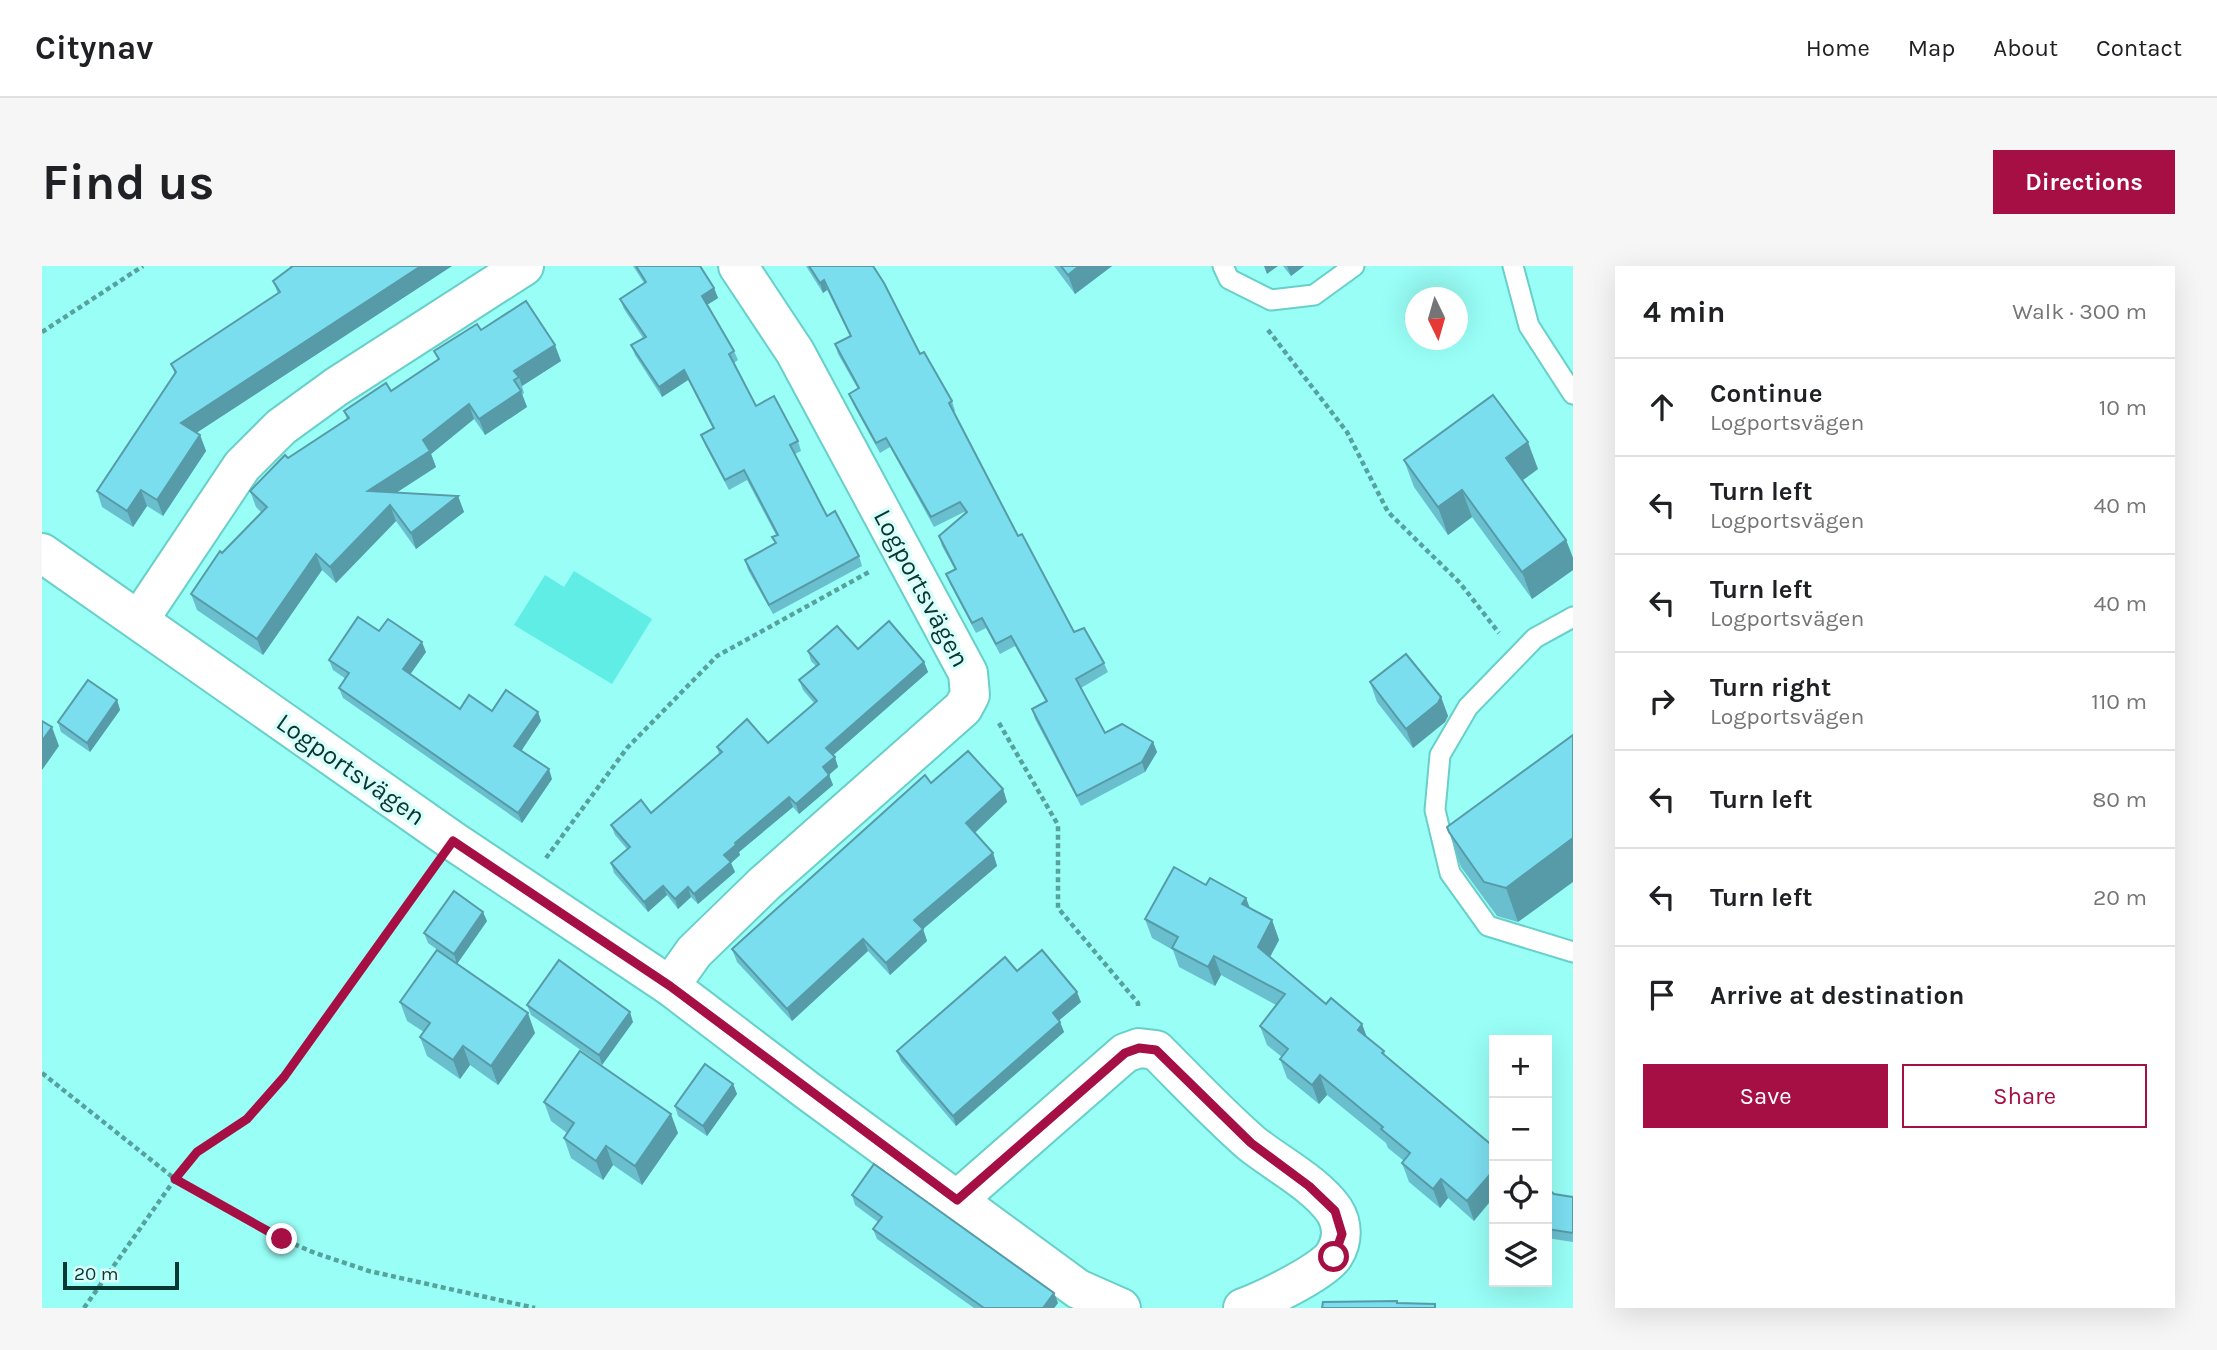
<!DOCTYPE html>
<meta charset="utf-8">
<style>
body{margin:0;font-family:Karla,sans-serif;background:#f6f6f6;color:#202124}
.controls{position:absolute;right:21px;bottom:21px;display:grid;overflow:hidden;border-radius:0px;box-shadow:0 7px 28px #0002}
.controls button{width:63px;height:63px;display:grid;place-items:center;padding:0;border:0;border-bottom:2px solid #e0e0e0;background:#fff;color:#202124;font:35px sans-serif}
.compass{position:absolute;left:1363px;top:21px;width:63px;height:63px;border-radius:50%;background:#fff;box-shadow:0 7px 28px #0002;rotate:175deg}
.scale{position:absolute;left:21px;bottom:18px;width:116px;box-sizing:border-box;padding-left:7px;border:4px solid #083734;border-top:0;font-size:19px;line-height:24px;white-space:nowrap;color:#083734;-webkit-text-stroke:5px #dafffb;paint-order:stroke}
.stop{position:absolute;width:21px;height:21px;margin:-16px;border:5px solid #a60f44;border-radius:50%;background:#fff}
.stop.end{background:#a60f44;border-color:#fff;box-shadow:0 2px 7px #0008}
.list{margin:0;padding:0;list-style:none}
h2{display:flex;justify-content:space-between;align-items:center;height:91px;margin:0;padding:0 28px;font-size:30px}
h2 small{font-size:23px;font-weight:400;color:#757577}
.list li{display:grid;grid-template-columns:46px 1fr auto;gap:21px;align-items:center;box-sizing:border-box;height:98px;padding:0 28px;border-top:2px solid #e0e0e0}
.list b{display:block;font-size:26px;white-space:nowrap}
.list p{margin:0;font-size:23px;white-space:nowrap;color:#757577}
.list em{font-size:23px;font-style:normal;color:#757577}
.actions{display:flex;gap:14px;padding:21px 28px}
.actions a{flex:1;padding:16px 0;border:2px solid #a60f44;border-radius:0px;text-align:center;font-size:24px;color:#a60f44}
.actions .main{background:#a60f44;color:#fff}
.icon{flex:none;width:38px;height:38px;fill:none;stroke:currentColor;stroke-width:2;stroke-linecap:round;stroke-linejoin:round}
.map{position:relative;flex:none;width:1531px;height:1042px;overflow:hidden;border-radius:0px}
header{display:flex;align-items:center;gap:42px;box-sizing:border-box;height:98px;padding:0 35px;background:#fff;border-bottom:2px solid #e0e0e0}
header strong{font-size:33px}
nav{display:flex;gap:38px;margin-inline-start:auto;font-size:24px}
.intro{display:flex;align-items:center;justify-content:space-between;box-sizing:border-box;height:168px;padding:0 42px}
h1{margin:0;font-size:49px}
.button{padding:18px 32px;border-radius:0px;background:#a60f44;color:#fff;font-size:24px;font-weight:700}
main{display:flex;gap:42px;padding:0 42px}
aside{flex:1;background:#fff;border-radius:0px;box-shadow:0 7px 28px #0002}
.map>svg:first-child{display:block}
.green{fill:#60ede5}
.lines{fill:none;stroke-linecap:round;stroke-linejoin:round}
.lane-casing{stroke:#69cfc9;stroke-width:23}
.street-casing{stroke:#69cfc9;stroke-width:42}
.path{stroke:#56a29c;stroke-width:4.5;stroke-dasharray:5 3.5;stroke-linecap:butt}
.lane{stroke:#fff;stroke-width:19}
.street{stroke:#fff;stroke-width:38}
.wall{fill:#6abfce}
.shaded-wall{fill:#569ba7}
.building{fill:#7bdeef;stroke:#569ba7;stroke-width:2}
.route{stroke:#a60f44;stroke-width:9}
.labels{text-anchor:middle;stroke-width:7;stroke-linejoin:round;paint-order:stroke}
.street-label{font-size:26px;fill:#083734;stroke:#dafffb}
</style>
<header>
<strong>Citynav</strong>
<nav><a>Home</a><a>Map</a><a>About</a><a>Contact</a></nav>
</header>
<div class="intro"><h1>Find us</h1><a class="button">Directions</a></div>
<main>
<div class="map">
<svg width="1531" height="1042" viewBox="0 0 1531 1042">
<rect width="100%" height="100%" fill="#98fef6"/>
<!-- green -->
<polygon class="green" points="532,305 610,353 570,418 472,359 503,309 522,321"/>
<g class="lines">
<!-- lane casing -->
<g class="lane-casing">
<g id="lane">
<polyline points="1181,0 1187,13 1229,34 1272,29 1312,0"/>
<polyline points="1471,0 1487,60 1531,128"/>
<polyline points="1531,351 1493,372 1426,441 1398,489 1393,544 1408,607 1446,660 1531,686"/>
</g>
</g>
<!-- street casing -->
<g class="street-casing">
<g id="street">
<polyline points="0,287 411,575 628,720 766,825 1036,1023 1079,1042"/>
<polyline points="97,354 200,200 239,161 294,121 482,0"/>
<polyline points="628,720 652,686 722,618 921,442 928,429 926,407 753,86 696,0"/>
<path d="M915,934L1083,787L1097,782L1114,784C1145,815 1176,848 1209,877C1235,898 1273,917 1292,944C1301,958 1301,975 1292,989C1282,1006 1220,1035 1201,1042"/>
</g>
</g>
<!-- path -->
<g class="path">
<polyline points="1226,64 1305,166 1346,246 1418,317 1457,367"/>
<polyline points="0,66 101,0"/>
<polyline points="957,457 1016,559 1016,642 1096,737 1096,743"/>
<polyline points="504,592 585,482 675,390 827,306"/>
<polyline points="0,807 133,913 240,973 273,987 327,1005 493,1042"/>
<polyline points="42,1042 133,913 155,886 205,853 242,811 388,607"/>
</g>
<!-- lane -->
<use href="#lane" class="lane"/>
<!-- street -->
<use href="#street" class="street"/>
</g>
<!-- wall -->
<g class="wall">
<polygon points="248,0 410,0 154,167 158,169 164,185 121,250 105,240 91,261 60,241 55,225 133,108 129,98 236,28 231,15 249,2"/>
<polygon points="591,0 658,0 672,22 676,32 665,39 692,85 696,94 692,97 714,140 756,175 759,185 753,188 785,250 817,290 820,300 731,348 706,304 703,294 733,277 730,271 734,269 705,214 687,224 663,179 659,169 671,163 646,114 620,131 593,89 589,79 601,72 582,43 578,33 602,17"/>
<polygon points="764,0 831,0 878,88 910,135 913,145 911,146 976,270 1032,366 1062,397 1066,406 1039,422 1063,467 1111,476 1115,486 1103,506 1039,540 993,453 990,443 1004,436 973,380 958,388 944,362 934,367 908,318 904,308 913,304 900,280 897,270 923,247 922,246 892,261 848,181 838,187 811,138 807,128 816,123 796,88 793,78 808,70 785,24 781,27"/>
<polygon points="1012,0 1070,0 1033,28"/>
<polygon points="1241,0 1262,0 1249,10"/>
<polygon points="439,64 519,95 480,120 482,127 480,129 485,141 443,169 432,153 389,188 394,201 354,227 416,230 422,246 374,283 354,255 294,317 280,304 221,389 155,344 149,328 180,287 220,247 214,241 208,225 246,192 305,154 302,145 349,125 396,94 392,85"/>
<polygon points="1362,194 1496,203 1481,214 1524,274 1531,292 1531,304 1490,333 1430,251 1406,269 1372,221"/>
<polygon points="337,365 384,386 368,408 418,443 496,446 499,455 479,484 510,513 480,557 301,432 297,422 304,413 291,404 287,394"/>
<polygon points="816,383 882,396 886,406 791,489 796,501 787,509 791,519 757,548 751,541 697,586 698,589 689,597 693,606 656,638 649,631 636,643 625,629 606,646 572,607 569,597 585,583 573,569 569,559 609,547 677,488 675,481 726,477 772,437 761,424 757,414 774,400 769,395 766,385"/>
<polygon points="1328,416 1399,431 1406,450 1403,456 1371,482 1335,436"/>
<polygon points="75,434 78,444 48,486 19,466 16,456"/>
<polygon points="1531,469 1476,656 1455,650 1419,601 1407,566"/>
<polygon points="889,517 961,523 965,536 933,567 951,587 955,600 881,663 885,675 848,709 826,685 750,755 695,696 690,683"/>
<polygon points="1164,619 1204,632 1208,642 1230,654 1237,674 1228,691 1284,738 1320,758 1325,772 1342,785 1343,789 1452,881 1432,955 1406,932 1398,942 1367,916 1360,897 1362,895 1346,882 1344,877 1285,829 1277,838 1245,812 1238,793 1240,791 1225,779 1218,760 1234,739 1179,709 1173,720 1137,701 1131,684 1110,672 1103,653"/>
<polygon points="445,655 415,698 386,677 382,667"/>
<polygon points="975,705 1039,736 1017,754 1022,766 914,860 859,795 855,785"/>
<polygon points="358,736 493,767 456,819 428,799 418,813 385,790 378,771 382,766 365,755"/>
<polygon points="485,739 591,756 560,799 489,749"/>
<polygon points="691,818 695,828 665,870 636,850 633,840"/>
<polygon points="502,836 636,867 600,919 571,899 561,914 529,892 522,872 525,867 509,855"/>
<polygon points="1505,922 1512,928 1531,931 1531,976 1505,972"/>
<polygon points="810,929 1012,1027 1016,1037 1012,1042 932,1042 835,973 831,963 836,956 813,939"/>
</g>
<!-- shaded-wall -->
<g class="shaded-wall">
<polygon points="379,0 410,0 145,173 139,157"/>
<polygon points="1037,0 1070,0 1033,28 1026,9"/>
<polygon points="1222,0 1236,0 1225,8"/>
<polygon points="1245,0 1262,0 1249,10"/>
<polygon points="782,14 785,24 781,27 778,17"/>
<polygon points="672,22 676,32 663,40 660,30"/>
<polygon points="513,79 519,95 480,120 477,111 472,105"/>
<polygon points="642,104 646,114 620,131 617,121"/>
<polygon points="479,125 485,141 443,169 437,153"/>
<polygon points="427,138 432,153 389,188 394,201 332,241 326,225 381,174"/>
<polygon points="158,169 164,185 121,250 115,234"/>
<polygon points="1486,176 1496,203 1474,219 1464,192"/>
<polygon points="99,224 105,240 91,261 85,245"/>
<polygon points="1420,224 1430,251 1406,269 1396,241"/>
<polygon points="416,230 422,246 374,283 369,267"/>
<polygon points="348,239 354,255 294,317 288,301"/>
<polygon points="1524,274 1531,292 1531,304 1490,333 1480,306"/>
<polygon points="274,288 280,304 221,389 215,373"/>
<polygon points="380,376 384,386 365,413 361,403"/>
<polygon points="882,396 886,406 788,492 784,482"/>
<polygon points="1399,431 1406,450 1403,456 1371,482 1364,463"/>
<polygon points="75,434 78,444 48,486 45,477"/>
<polygon points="496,446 499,455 476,490 472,480"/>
<polygon points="10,461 17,480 0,504 0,475"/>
<polygon points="1111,476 1115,486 1103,506 1100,496"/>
<polygon points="793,491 796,501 784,511 781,501"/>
<polygon points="507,503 510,513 480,557 476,547"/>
<polygon points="787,509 791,519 757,548 754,538"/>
<polygon points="961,523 965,536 929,570 924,557"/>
<polygon points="747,531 751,541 697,586 698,589 689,597 693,606 656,638 652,628 693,577"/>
<polygon points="1531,572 1531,616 1476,656 1464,622"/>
<polygon points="951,587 955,600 881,663 885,675 848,709 844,697 872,654"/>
<polygon points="621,620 625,629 606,646 602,636"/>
<polygon points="646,621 649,631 636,643 633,633"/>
<polygon points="1204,632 1211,651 1200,638"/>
<polygon points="441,646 445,655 415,698 412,688"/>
<polygon points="1230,654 1237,674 1223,700 1216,681"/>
<polygon points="821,673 826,685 750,755 745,743"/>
<polygon points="1172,690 1179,709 1173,720 1166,701"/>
<polygon points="1035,726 1039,736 1014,757 1011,747"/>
<polygon points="588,746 591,756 560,799 557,789"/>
<polygon points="486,747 493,767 456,819 449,800"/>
<polygon points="1018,756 1022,766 914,860 911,850"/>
<polygon points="1320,758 1327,777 1316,764"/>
<polygon points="421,780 428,799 418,813 411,794"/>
<polygon points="1278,809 1285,829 1277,838 1270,819"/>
<polygon points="691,818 695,828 665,870 661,860"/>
<polygon points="629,848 636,867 600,919 593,900"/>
<polygon points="564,880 571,899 561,914 554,895"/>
<polygon points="1452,904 1452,931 1432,955 1425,935"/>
<polygon points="1399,913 1406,932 1398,942 1391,923"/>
<polygon points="1012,1027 1016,1037 1012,1042 1001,1042"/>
</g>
<!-- building -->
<g class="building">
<polygon points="251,0 379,0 139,157 158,169 115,234 99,224 85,245 55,225 134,106 129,98 238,26 231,15"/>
<polygon points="594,0 658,0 672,22 660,30 692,85 687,88 714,140 732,130 756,175 748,179 785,250 793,245 817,290 727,339 703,294 734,277 730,271 736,269 702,204 683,214 659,169 672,162 642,104 617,121 589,79 604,71 578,33 604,16"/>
<polygon points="767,0 831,0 842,17 878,88 882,86 910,135 907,137 976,270 980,268 1032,366 1042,362 1062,397 1034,413 1063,467 1080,458 1111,476 1100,496 1035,530 990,443 1005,435 969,370 954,378 940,352 930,357 904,308 914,303 897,270 925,246 918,236 889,251 844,172 834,177 807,128 817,122 793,78 809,70 782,14 778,17"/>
<polygon points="1019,0 1037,0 1026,9"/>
<polygon points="484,35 513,79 472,105 477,111 472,114 479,125 437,153 427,138 381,174 388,185 326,225 416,230 369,267 348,239 288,301 274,288 215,373 149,328 178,285 180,287 225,241 208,225 243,189 246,192 307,152 302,145 344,117 349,125 397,93 392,85 435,58 439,64"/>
<polygon points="1451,129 1486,176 1464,192 1524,274 1480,306 1420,224 1396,241 1362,194"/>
<polygon points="316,351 337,365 346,353 380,376 361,403 418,443 427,429 450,445 464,424 496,446 472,480 507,503 476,547 297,422 307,407 287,394"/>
<polygon points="847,355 882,396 784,482 793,491 781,501 787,509 754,538 747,531 693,577 694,579 682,589 689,596 652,628 646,621 633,633 621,620 602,636 569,597 588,581 569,559 599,534 609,547 680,486 675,481 705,453 726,477 775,435 757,414 777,398 766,385 795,360 816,383"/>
<polygon points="1364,388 1399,431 1396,437 1364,463 1328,416"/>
<polygon points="46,414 75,434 45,477 16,456"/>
<polygon points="0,455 10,461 0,475"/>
<polygon points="1531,469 1531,572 1464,622 1442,616 1407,566 1405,561"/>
<polygon points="926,485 961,523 924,557 951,587 872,654 881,663 844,697 821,673 745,743 690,683 883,509 889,517"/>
<polygon points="1132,601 1164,619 1168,612 1204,632 1200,638 1230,654 1216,681 1284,738 1289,732 1320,758 1316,764 1342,785 1340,787 1452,881 1452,904 1425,935 1399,913 1391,923 1360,897 1368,887 1339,863 1341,861 1278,809 1270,819 1238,793 1246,783 1218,760 1243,728 1172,690 1166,701 1130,682 1136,671 1103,653"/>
<polygon points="412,625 441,646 412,688 382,667"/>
<polygon points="395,684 486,747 449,800 421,780 411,794 378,771 388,757 358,736"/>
<polygon points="1000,684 1035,726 1011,747 1018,756 911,850 855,785 963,691 975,705"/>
<polygon points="517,694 588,746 557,789 485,739"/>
<polygon points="538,785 629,848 593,900 564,880 554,895 522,872 532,857 502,836"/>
<polygon points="663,798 691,818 661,860 633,840"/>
<polygon points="832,898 1012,1027 1001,1042 942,1042 831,963 840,951 810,929"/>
<polygon points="1505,922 1512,928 1531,931 1531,967 1505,963"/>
<polygon points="1355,1035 1355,1037 1393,1038 1393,1042 1280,1042 1281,1036"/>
</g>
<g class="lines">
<!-- route -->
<polyline class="route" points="240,973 133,913 155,886 205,853 242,811 411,575 628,720 915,934 1083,787 1097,782 1114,784 1209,877 1267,920 1293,945 1300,968 1292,991"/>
</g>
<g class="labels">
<!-- street labels -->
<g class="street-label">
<text transform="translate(880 322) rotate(62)" y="9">Logportsvägen</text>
<text transform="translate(309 503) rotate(35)" y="9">Logportsvägen</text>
</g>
</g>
</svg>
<div class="controls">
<button>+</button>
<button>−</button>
<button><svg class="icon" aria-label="locate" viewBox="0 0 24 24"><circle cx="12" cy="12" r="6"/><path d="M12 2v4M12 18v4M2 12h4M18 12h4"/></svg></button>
<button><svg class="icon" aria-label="layers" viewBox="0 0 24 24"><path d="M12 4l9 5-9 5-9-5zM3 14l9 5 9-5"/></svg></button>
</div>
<svg class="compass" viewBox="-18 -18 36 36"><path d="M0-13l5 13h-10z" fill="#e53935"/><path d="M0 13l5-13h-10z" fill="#757577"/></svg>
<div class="scale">20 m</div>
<div class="stop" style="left:1292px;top:991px"></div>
<div class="stop end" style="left:240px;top:973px"></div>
</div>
<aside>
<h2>4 min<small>Walk · 300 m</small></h2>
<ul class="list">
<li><svg class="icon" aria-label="ahead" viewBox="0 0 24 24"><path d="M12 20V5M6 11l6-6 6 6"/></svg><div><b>Continue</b><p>Logportsvägen</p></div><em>10 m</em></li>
<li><svg class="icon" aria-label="left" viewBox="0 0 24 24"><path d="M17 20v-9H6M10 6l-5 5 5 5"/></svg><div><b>Turn left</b><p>Logportsvägen</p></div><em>40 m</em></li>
<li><svg class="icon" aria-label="left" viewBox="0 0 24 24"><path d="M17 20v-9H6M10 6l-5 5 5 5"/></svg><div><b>Turn left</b><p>Logportsvägen</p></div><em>40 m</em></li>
<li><svg class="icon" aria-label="right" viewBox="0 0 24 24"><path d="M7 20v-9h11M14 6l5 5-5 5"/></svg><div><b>Turn right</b><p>Logportsvägen</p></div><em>110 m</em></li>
<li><svg class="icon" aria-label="left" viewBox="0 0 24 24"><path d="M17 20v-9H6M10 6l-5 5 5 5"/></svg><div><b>Turn left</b></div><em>80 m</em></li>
<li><svg class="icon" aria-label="left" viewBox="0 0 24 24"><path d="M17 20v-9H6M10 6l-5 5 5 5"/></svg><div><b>Turn left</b></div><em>20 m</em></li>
<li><svg class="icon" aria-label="arrive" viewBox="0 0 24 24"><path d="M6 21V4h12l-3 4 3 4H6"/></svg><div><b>Arrive at destination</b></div></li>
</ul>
<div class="actions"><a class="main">Save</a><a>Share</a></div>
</aside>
</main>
